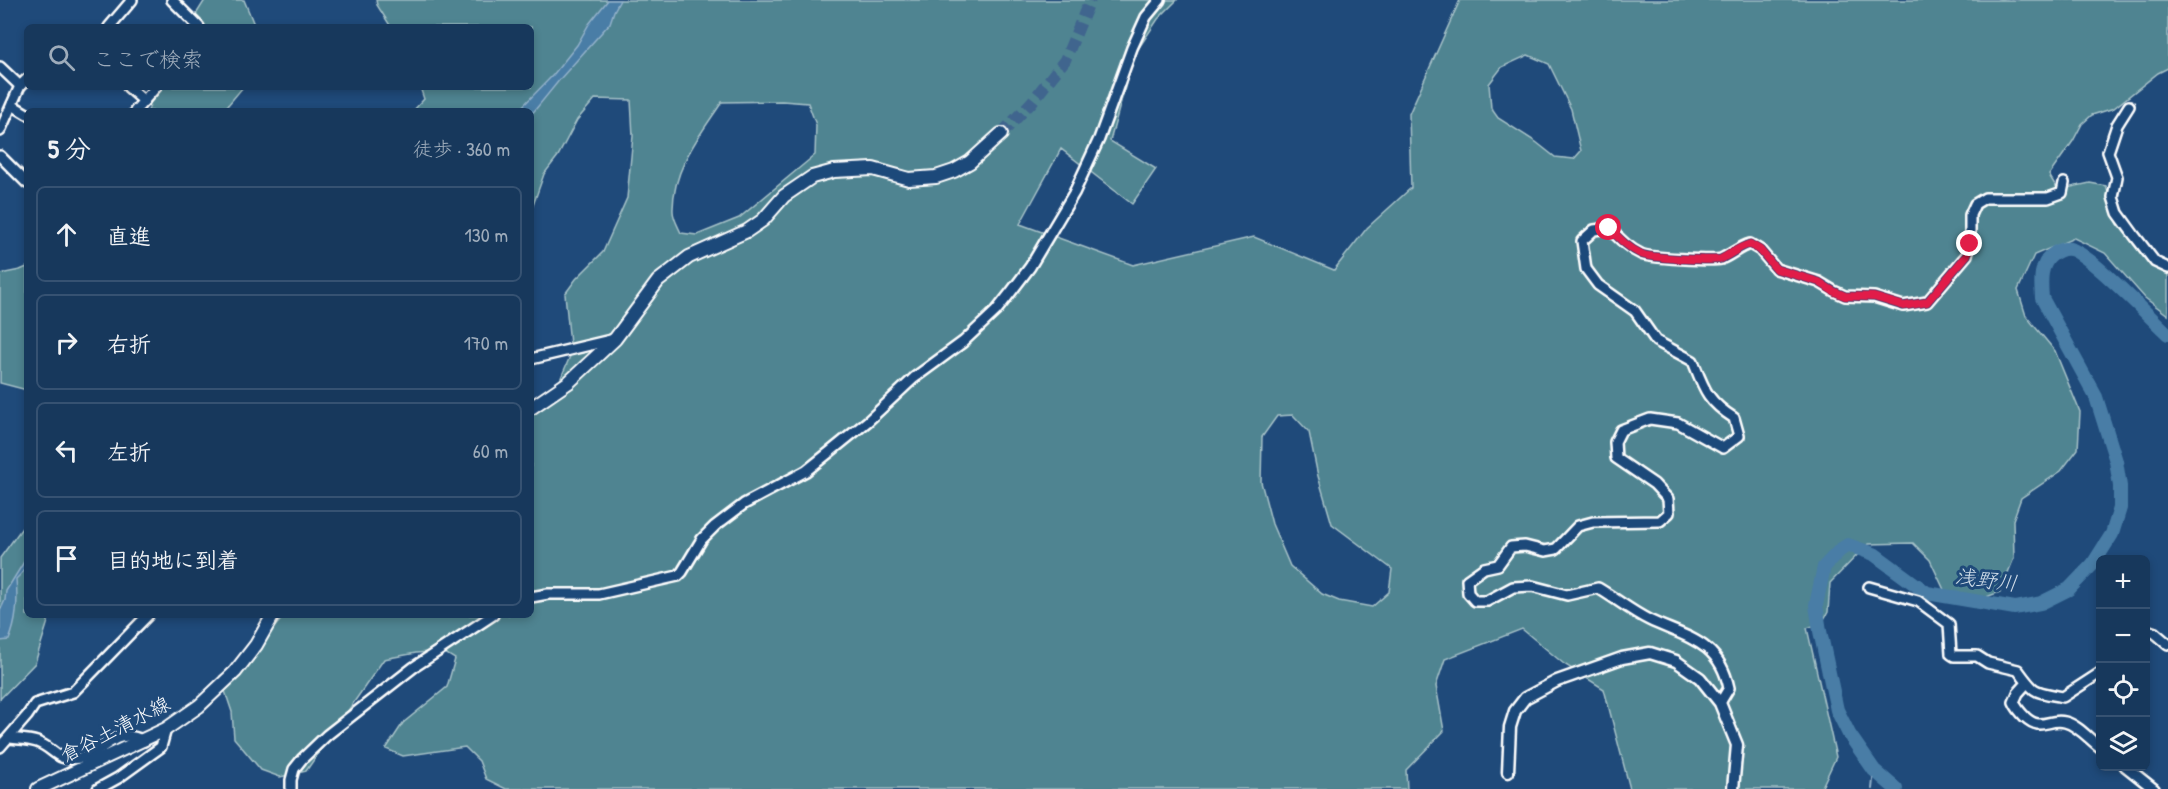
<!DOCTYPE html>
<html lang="ja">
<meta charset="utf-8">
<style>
body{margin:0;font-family:"Patrick Hand","Klee One",sans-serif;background:#244365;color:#f1f3f6}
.controls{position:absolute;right:18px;bottom:18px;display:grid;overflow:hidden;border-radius:9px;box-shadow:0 3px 9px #0003}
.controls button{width:54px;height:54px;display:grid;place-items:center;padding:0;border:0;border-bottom:2px solid #365272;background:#17385c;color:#f1f3f6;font:30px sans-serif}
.stop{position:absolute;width:18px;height:18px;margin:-14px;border:4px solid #e11d48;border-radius:50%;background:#fff}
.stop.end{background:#e11d48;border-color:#fff;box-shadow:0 2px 6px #0008}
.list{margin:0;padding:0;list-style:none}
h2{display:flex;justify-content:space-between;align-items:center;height:78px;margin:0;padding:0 24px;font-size:26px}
h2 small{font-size:20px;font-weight:400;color:#9eacbb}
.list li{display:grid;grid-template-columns:39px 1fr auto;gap:18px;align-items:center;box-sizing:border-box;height:96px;margin:0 12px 12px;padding:0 12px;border:2px solid #365272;border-radius:9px}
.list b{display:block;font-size:22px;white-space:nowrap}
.list em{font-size:20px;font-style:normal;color:#9eacbb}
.icon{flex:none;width:33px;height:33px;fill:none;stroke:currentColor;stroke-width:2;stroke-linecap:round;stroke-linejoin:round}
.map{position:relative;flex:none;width:2168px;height:789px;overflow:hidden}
.search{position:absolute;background:#17385c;box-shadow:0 3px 9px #0003;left:24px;top:24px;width:510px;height:66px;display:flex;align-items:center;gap:15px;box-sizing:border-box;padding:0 21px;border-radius:9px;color:#9eacbb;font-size:22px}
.panel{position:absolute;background:#17385c;box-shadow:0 3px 9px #0003;left:24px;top:108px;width:510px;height:510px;border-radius:9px}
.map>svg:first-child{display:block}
.green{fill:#4f8491;stroke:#a7c2c8;stroke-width:1.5;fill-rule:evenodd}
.water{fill:#497da6;stroke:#92b1ca;stroke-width:1.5}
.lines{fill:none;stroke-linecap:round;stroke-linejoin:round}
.stream{stroke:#92b1ca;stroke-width:2}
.river{stroke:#497da6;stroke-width:14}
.secondary-tunnel{stroke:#41658e;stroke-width:12;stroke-dasharray:12 6;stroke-linecap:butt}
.minor-casing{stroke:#fff;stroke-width:14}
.tertiary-casing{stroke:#fff;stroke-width:15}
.secondary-casing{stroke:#fff;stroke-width:16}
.minor{stroke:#1f4a7a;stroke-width:9}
.tertiary{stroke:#1f4a7a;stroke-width:10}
.secondary{stroke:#1f4a7a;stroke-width:12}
.route{stroke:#e11d48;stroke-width:8}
.labels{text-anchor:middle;stroke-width:6;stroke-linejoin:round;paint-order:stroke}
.street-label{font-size:20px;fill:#fff;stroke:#1f4a7a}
.water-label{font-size:21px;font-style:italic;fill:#d2dee9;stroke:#1f4a7a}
</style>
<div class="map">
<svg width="2168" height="789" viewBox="0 0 2168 789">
<rect width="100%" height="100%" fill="#1f4a7a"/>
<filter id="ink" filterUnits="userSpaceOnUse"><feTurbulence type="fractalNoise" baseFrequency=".0167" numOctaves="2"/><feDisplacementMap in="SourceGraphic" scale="12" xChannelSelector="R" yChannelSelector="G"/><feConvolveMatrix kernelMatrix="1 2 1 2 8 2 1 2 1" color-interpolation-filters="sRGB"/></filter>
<g filter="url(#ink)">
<!-- green -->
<g class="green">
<polygon points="205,0 244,0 255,27 188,27"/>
<path d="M376,0H1177L1158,19L1134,55L1110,141L1156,169L1132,204L1061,149L1020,224L1133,265L1254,237L1334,270L1367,228L1411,188L1409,114L1460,0H2168V68L2158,73L2114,108L2092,115L2082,124L2073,141L2049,175L2058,190L2090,183L2106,186L2118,225L2151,263L2168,264V315L2145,298L2105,253L2074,238L2034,255L2018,290L2026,316L2055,351L2080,412L2078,449L2061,471L2021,498L2013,520L2014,558L2000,592L1978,600L1947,596L1930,560L1913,543L1868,544L1830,583L1828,612L1822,623L1807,628L1836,757L1821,789H1630L1604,689L1564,664L1522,629L1445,659L1436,686L1444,731L1406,770L1407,789H506L486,779L479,761L465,747L403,756L386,749L403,723L447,687L455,659L442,651L416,653L384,659L306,771L280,777L261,770L234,738L232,712L220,676L259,645L285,615H531V408L555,392L571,354L565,294L576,279L603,252L627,198L633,136L631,100L595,99L577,120L558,156L544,174L531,211V111H413L424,99L420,87H531V27H391L377,5ZM1528,55L1549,64L1571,109L1581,151L1574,159L1555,157L1536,142L1498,118L1491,108L1489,84L1502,67ZM782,101L808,103L816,125L815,155L739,218L697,235L681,233C678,226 673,218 673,211C672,169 700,135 722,102ZM1293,415L1309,432L1318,476L1332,524L1392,569L1389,592L1372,607L1339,601L1322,594L1290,566L1272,524L1261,482L1262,437L1277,416Z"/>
<polygon points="155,87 243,87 223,111 148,111"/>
<polygon points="27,267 27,390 0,383 0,274 20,270"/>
<polygon points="27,521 27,615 50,615 35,663 0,699 0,558"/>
</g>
<!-- water -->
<g class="water">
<polygon points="608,0 620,0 614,11 610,23 561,78 531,115 531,111 518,111 553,75 577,45 589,24"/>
<path d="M27,557V568L16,579C18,599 17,621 9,640L0,641V611L5,600L6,591Z"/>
</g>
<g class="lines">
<!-- stream -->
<polyline class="stream" points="1872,789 1874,770"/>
<!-- river -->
<path class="river" d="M1896,789L1874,770L1849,734L1837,710L1820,631L1816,605L1824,567L1840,550L1848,545L1874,554L1927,593L2015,608L2041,603L2069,589L2093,564L2112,534L2120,508V486L2116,461L2096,397L2042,298C2041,283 2039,265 2052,255C2057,251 2063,248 2070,249C2089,253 2150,318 2168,334"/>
<!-- secondary-tunnel -->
<polyline class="secondary-tunnel" points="1001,134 1031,103 1065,60 1090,0"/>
<!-- minor casing -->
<g class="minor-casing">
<g id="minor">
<polyline points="172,0 199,27"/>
<polyline points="109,27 132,0"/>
<polyline points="0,67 20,86"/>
<polyline points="128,87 144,101"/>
<polyline points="12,105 27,114"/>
<polyline points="2129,106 2117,125 2108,152 2117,177 2113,197 2118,213 2134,235 2155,262 2168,268"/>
<polyline points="135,111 156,87"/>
<polyline points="0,131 20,86 27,79"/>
<polyline points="0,156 27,183"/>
<polyline points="531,359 615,339"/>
<path d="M1869,587L1918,601L1949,624L1951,654L1954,656H1977L1988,663L2018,670C2036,695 2034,691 2063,697L2100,673"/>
<polyline points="531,597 548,594 599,594 678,576 682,572 702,539 715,526 744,504 806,471 831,451 868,421 914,378 963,342 996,311 1011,292 1030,267 1074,193 1099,139 1132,48 1146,17 1160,0"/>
<polyline points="2146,630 2155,633 2168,644"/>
<path d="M2027,683L2018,693L2014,702C2017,709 2020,712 2025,717C2041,732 2048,718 2065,722C2078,725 2090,740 2100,747"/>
<path d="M1720,703L1729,688C1719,641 1687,638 1649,620C1631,611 1615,598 1598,588L1567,595L1532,586L1513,587L1487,601H1475L1468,593L1467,580L1484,568L1498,565L1511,547L1525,546L1545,551L1556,549L1578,526L1593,522L1660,521L1669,513L1668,499L1654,484L1616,458L1615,442L1621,430L1650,419L1678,423L1723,448L1739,436L1734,418C1707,401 1704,389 1693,361L1656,341L1635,311L1598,285L1586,269L1582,241L1594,230L1609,228C1619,238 1628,248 1641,254C1648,258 1714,261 1721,259C1731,255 1739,247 1750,244L1760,250L1776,269L1819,282L1834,291L1845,296L1874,297L1903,306L1927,302L1967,255L1970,244V215L1975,204L1985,198H2048L2062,193L2064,183"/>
<path d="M9,738C18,739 29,739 37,742C56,749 55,762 80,758C105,754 113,725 144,741"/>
<polyline points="0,747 27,716 35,704 73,692 148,615"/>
<polyline points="2125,766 2154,789"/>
<polyline points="98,789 118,778 161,747 166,729"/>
<polyline points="291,789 291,780 294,769 302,759 327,735 414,667 493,615"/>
</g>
</g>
<!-- tertiary casing -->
<g class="tertiary-casing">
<polyline id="tertiary" points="1508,772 1510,727 1515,711 1525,698 1557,681 1622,658 1650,653 1676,661 1700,678 1720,703 1737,745 1733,789"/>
</g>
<!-- secondary casing -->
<g class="secondary-casing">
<g id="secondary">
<polyline points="531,408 569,382 615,339 658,281 689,257 747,231 763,220 784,196 812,177 834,171 873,169 909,179 936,177 954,171 970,162 1001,134"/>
<polyline points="38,789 166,729 199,706 235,672 256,645 273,615"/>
</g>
</g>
<!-- minor -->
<use href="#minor" class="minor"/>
<!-- tertiary -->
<use href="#tertiary" class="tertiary"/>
<!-- secondary -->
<use href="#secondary" class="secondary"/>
</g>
</g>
<g class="lines" filter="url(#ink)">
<!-- route -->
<path class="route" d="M1609,228C1619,238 1628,248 1641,254C1648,258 1714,261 1721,259C1731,254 1739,247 1750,244L1760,250L1776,269L1819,282L1833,291L1845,296L1874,297L1904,306L1927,302L1967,255L1970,244"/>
</g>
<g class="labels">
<!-- street labels -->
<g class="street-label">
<text transform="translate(115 729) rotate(-27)" y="7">倉谷土清水線</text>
</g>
<!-- water labels -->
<g class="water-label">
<text transform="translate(1986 580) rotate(7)" y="7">浅野川</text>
</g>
</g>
</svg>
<div class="controls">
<button>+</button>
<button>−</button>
<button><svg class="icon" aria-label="locate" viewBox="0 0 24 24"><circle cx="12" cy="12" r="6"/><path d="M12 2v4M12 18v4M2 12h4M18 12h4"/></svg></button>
<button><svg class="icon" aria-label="layers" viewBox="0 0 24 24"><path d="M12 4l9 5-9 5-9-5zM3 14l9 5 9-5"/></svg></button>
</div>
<div class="stop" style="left:1609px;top:228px"></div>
<div class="stop end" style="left:1970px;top:244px"></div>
<div class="search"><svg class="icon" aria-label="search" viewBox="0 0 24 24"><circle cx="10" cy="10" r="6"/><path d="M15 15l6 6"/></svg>ここで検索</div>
<section class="panel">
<h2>5 分<small>徒歩 · 360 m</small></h2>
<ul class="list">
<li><svg class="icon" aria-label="ahead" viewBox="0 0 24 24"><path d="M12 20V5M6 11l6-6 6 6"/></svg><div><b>直進</b></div><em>130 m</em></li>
<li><svg class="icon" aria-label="right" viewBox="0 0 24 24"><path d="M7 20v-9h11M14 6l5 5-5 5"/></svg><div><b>右折</b></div><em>170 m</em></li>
<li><svg class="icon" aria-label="left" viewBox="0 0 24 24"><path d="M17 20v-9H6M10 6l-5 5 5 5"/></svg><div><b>左折</b></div><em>60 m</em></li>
<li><svg class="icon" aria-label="arrive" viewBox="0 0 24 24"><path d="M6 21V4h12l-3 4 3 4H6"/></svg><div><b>目的地に到着</b></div></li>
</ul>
</section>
</div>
